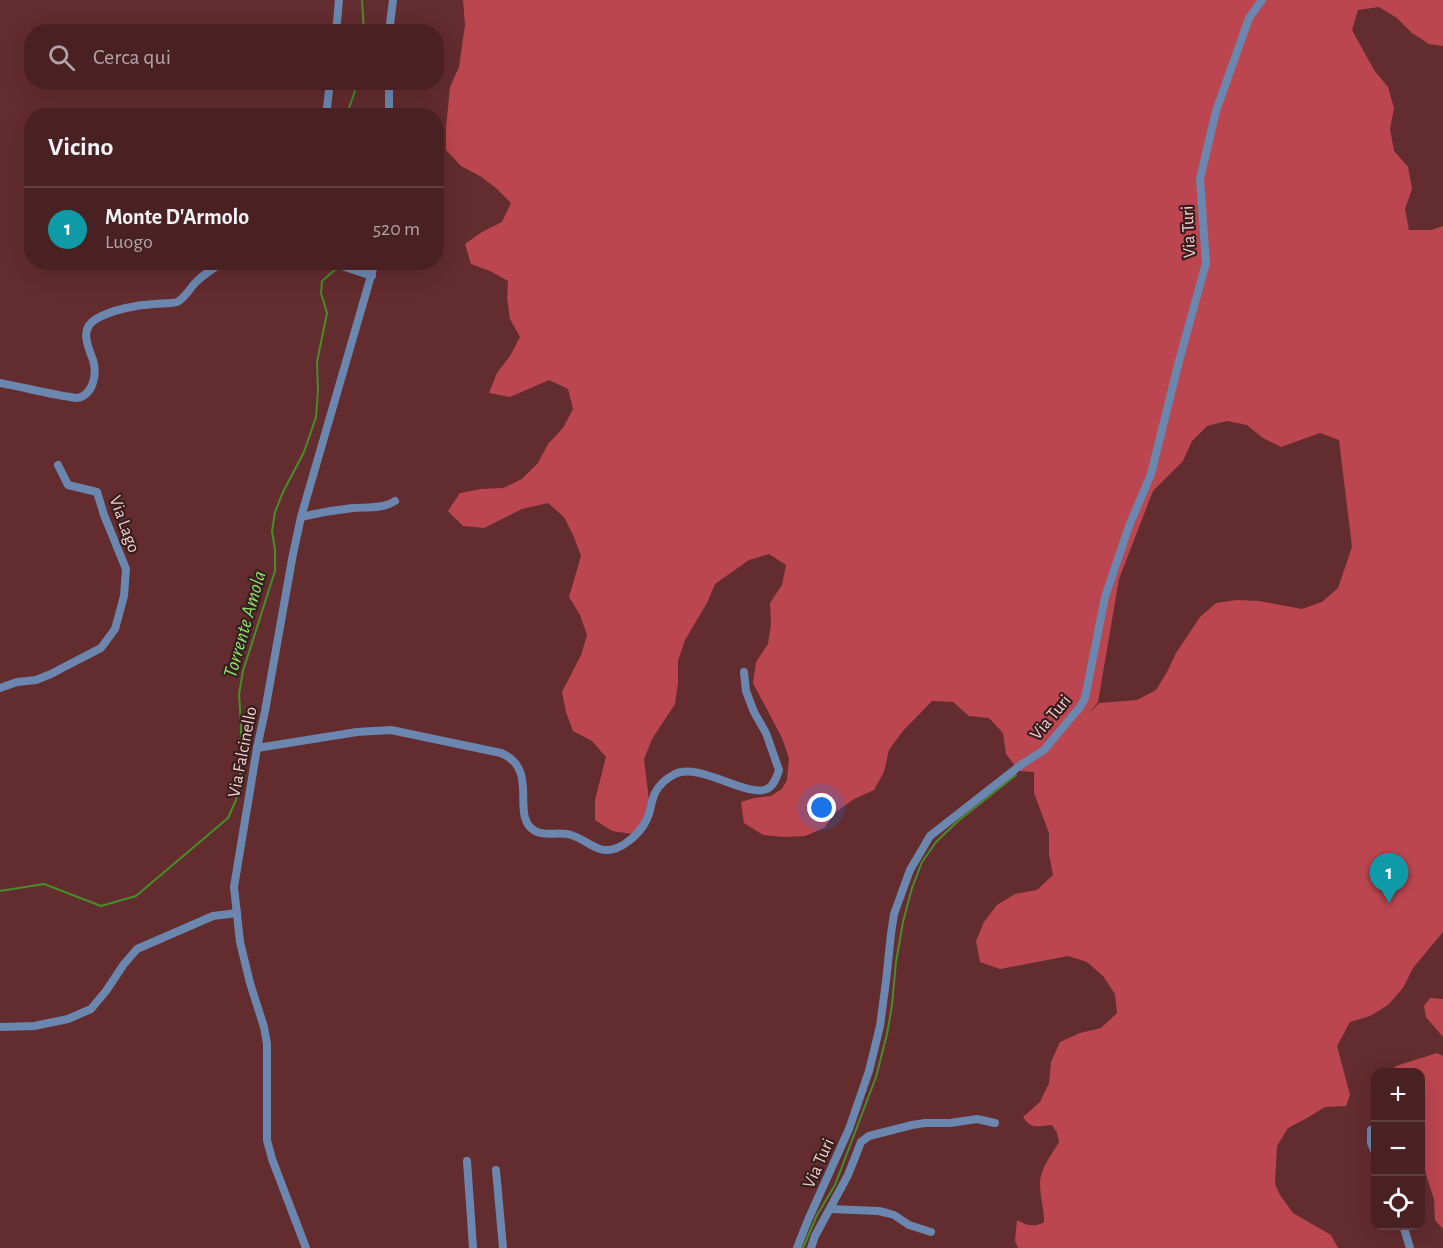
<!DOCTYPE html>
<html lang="it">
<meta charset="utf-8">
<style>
body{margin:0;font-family:"Alegreya Sans",sans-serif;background:#542e30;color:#f1f3f6}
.controls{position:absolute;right:18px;bottom:18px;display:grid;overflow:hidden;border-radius:12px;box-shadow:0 6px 24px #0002}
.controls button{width:54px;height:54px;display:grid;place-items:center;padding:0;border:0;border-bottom:2px solid #613e41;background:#4a2123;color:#f1f3f6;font:30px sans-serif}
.you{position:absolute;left:822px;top:808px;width:21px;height:21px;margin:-15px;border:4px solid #fff;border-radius:50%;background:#1a73e8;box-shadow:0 0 0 9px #1a73e833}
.badge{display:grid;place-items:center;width:39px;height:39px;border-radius:50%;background:#51ccd1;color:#fff;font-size:20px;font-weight:700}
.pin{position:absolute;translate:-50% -50px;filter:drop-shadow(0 2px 3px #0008)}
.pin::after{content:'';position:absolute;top:32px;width:21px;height:18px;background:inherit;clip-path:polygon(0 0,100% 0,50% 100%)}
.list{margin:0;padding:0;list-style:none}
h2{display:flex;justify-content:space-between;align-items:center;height:78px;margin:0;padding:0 24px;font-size:26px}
h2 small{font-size:20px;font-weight:400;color:#b2a3a6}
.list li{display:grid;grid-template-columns:39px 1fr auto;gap:18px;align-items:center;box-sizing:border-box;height:84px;padding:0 24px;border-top:2px solid #613e41}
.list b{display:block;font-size:22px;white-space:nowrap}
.list p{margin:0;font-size:20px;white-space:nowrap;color:#b2a3a6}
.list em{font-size:20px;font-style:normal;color:#b2a3a6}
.icon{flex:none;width:33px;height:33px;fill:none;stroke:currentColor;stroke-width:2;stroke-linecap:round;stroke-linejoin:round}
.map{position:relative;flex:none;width:1443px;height:1248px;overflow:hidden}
.search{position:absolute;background:#4a2123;box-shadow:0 6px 24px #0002;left:24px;top:24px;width:420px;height:66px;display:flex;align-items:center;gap:15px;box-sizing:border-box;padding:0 21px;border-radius:24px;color:#b2a3a6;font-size:22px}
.panel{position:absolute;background:#4a2123;box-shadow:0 6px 24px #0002;left:24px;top:108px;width:420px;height:162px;border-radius:24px}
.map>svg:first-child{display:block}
.forest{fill:#bc4650;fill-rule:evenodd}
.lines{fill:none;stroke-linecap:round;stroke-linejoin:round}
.stream{stroke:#458e2a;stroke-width:2}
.minor{stroke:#6c87af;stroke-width:8}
.labels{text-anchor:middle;stroke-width:4.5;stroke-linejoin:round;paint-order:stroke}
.street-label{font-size:18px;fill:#f1cecd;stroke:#381e1e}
.water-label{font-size:20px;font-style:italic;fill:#89e66b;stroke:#381e1e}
</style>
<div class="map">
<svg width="1443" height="1248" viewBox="0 0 1443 1248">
<rect width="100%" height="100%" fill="#632c2f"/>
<!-- forest -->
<g class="forest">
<path d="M463,0H1443V46L1429,44L1412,33L1397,18L1379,7L1358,10L1352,30L1374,70L1388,87L1394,108L1390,129L1394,151L1408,167L1412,189L1405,209L1409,230H1432L1443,226V932L1413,968L1403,988L1388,1005L1370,1016L1350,1022L1337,1046L1350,1095L1346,1106L1325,1107L1307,1118L1288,1128L1277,1146L1275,1184L1280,1195L1293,1213L1331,1235L1338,1248H1018L1015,1241L1017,1220C1025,1225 1035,1228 1044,1222C1044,1209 1040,1196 1040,1183C1040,1169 1052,1154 1059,1142L1057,1133L1052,1125C1038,1126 1031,1130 1023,1117L1040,1102L1049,1083L1051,1062L1060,1042L1080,1033L1101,1028L1117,1013L1115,994L1103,976L1087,962L1068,956L1000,969L980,962L976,941L984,922L997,905L1015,894L1037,890L1053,875L1049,854V833L1034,793V772L1019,771L1006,754L1003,733L989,718L969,716L953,702L932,701L902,732L889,750L884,772L874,790L854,799L836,812L824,828L805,836L784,837L763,835L744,823L741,802L754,798L771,796L782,789L787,780L789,758L782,738L753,683L756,662L768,644L771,624L770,603L782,585L786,565L769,554L749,560L715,584L707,603L685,640L678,661V683L675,704L652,739L644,759L649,800L644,820L633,834L612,831L595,820V800L606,757L592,741L573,731L566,712L562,692L581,655L587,635L580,615L569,597L581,556L574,537L564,517L548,503L522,509L484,528L463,526L448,511L460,493L481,489L503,488L522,479L538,463L548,444L563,428L573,409L568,389L549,380L510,397L489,393L497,373L510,356L520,337L510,319L507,298L508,281L490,271L471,264L465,244L482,232L502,222L511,203L496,188L480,176L461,166L446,150V128L450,87L459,67L465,25ZM1227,421L1247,425L1263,438L1281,447L1320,433L1339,440L1352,547L1338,588L1322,602L1302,609L1259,601L1237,600L1216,603L1200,617L1176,653L1167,672L1156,690L1137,700L1099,703L1089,713L1098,702L1119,579L1153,491L1183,461L1192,441L1207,426Z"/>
<polygon points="1430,998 1443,999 1443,1037 1426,1017 1424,1006"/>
<polygon points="1437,1053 1443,1056 1443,1229 1435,1220 1434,1199 1427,1178 1421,1153 1420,1072 1390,1072 1396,1066"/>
</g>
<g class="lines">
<!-- stream -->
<g class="stream">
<polyline points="362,0 364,32"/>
<polyline points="346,116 354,94 357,82"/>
<polyline points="0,891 44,884 101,906 136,896 228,818 236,800 241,770 241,724 239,694 243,671 275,571 275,550 272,531 275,512 283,492 304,452 316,417 318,390 317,362 327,313 321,293 322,281 338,267"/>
<polyline points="803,1248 817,1215 835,1185 876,1077 887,1034 892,1005 896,962 903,922 912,888 922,862 936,842 958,821 1016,775"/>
</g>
<!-- minor -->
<g class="minor">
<polyline points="336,32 339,0"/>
<polyline points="389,32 393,0"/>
<polyline points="389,82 389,116"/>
<polyline points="326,116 330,82"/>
<polyline points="330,262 372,276"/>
<path d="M0,383C21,387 42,392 63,396C67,396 73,398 77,398C94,395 97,373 93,360C88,346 79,329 96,319C111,310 136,305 154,304C160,303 171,304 177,302C185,298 190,288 196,282C203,275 213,269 222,262"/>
<path d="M301,517C318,513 335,510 353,508C366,507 383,509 395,501"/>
<polyline points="0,688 17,682 36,680 51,674 70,664 101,648 115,629 124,596 126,569 104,515 97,492 68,485 58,465"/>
<path d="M257,748L357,732L391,730L501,753C541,770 509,816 535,831C546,837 560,831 571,835C582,838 590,846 600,849C618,855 640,834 647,819C651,811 651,801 655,793C659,785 667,778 675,774C699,762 748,798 767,789C774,786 777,776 779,770L766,733L754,712L746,691L744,672"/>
<polyline points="0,1027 34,1026 68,1019 91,1009 106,991 124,964 137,949 213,916 237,913"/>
<polyline points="1371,1130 1371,1143 1376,1155"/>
<polyline points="467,1161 473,1248"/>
<polyline points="496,1170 503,1248"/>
<polyline points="830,1209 879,1211 887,1213 894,1215 909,1225 931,1232"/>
<polyline points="1404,1226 1404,1228 1410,1248"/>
<polyline points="306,1248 272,1159 267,1140 267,1044 264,1027 250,983 240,942 234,887 257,748 265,711 293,554 301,517 375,262"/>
<polyline points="797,1248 808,1220 849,1129 869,1071 880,1026 886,981 891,934 894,914 910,870 930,836 1022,764 1044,750 1080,707 1085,698 1105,597 1129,526 1151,474 1179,361 1206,263 1200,179 1216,111 1249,18 1262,0"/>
<polyline points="811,1248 815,1236 848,1175 861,1142 869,1136 912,1125 925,1123 950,1123 977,1119 995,1123"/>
</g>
</g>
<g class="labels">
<!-- street labels -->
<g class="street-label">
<text transform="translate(1188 232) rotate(-93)" y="6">Via Turi</text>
<text transform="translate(125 524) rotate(70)" y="6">Via Lago</text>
<text transform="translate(1050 717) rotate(-50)" y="6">Via Turi</text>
<text transform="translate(242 752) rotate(-79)" y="6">Via Falcinello</text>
<text transform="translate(818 1163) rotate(-66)" y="6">Via Turi</text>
</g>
<!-- water labels -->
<g class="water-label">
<text transform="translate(244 624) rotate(-74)" y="7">Torrente Amola</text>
</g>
</g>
</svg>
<div class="controls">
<button>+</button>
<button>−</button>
<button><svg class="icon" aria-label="locate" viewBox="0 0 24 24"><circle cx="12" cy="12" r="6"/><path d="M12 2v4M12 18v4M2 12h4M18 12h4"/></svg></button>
</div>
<div class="you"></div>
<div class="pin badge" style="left:1389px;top:903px;background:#0f9aa8">1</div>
<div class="search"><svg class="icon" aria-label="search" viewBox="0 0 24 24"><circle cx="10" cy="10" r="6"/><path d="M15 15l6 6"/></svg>Cerca qui</div>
<section class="panel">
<h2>Vicino<small></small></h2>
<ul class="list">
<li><span class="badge" style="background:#0f9aa8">1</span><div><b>Monte D'Armolo</b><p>Luogo</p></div><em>520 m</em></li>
</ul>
</section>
</div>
